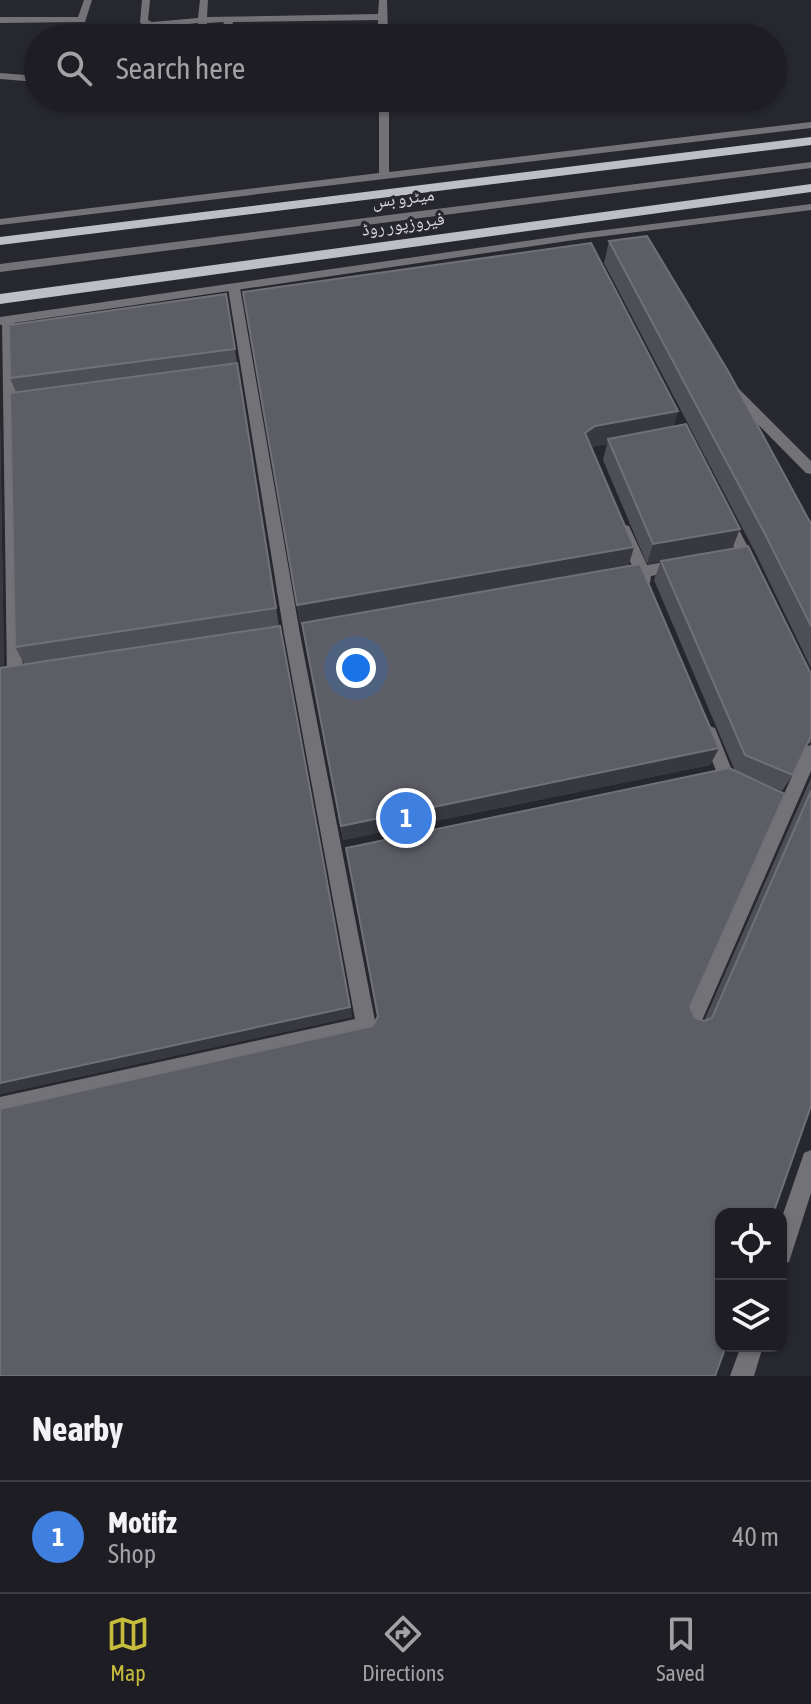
<!DOCTYPE html>
<meta charset="utf-8">
<style>
body{margin:0;font-family:"Asap Condensed","Noto Naskh Arabic",sans-serif;background:#25262b;color:#f1f3f6}
.controls{position:absolute;right:24px;bottom:24px;display:grid;overflow:hidden;border-radius:16px;box-shadow:0 2px 6px #0004}
.controls button{width:72px;height:72px;display:grid;place-items:center;padding:0;border:0;border-bottom:2px solid #3b3b41;background:#1d1d23;color:#f1f3f6;font:40px sans-serif}
.you{position:absolute;left:356px;top:668px;width:28px;height:28px;margin:-20px;border:6px solid #fff;border-radius:50%;background:#1a73e8;box-shadow:0 0 0 12px #1a73e833}
.badge{display:grid;place-items:center;width:52px;height:52px;border-radius:50%;background:#c6bc3c;color:#fff;font-size:26px;font-weight:700}
.pin{position:absolute;translate:-50% -50%;border:4px solid #fff;box-shadow:0 2px 8px #0006}
.list{margin:0;padding:0;list-style:none}
h2{display:flex;justify-content:space-between;align-items:center;height:104px;margin:0;padding:0 32px;font-size:34px}
h2 small{font-size:26px;font-weight:400;color:#a0a2a6}
.list li{display:grid;grid-template-columns:52px 1fr auto;gap:24px;align-items:center;box-sizing:border-box;height:112px;padding:0 32px;border-top:2px solid #3b3b41}
.list b{display:block;font-size:30px;white-space:nowrap}
.list p{margin:0;font-size:26px;white-space:nowrap;color:#a0a2a6}
.list em{font-size:26px;font-style:normal;color:#a0a2a6}
.icon{flex:none;width:44px;height:44px;fill:none;stroke:currentColor;stroke-width:2;stroke-linecap:round;stroke-linejoin:round}
.map{position:relative;flex:none;width:811px;height:1376px;overflow:hidden}
.search{position:absolute;background:#1d1d23;box-shadow:0 2px 6px #0004;left:24px;right:24px;top:24px;height:88px;display:flex;align-items:center;gap:20px;box-sizing:border-box;padding:0 28px;border-radius:44px;color:#a0a2a6;font-size:30px}
.sheet{height:216px;background:#1d1d23}
nav{display:flex;justify-content:space-around;align-items:center;box-sizing:border-box;height:112px;border-top:2px solid #3b3b41;background:#1d1d23;font-size:22px;color:#a0a2a6}
nav a{display:grid;justify-items:center;gap:4px}
nav .on{color:#c6bc3c}
.map>svg:first-child{display:block}
.lines{fill:none;stroke-linecap:round;stroke-linejoin:round}
.lane{fill:#737377;fill-rule:evenodd}
.street{fill:#737377;fill-rule:evenodd}
.primary{fill:#bebec6;fill-rule:evenodd}
.wall{fill:#4e4e56}
.shaded-wall{fill:#383840}
.building{fill:#5c5d65;stroke:#707178;stroke-width:2}
.labels{text-anchor:middle;stroke-width:6;stroke-linejoin:round;paint-order:stroke}
.far-street-label{font-size:18px;fill:#d9d9de;stroke:#27272f}
</style>
<div class="map">
<svg width="811" height="1376" viewBox="0 0 811 1376">
<rect width="100%" height="100%" fill="#27272f"/>
<g class="lines">
<!-- lane -->
<g class="lane">
<polygon points="811,162 811,168 0,272 0,264"/>
<polygon points="234,284 240,288 300,634 376,1026 373,1033 366,1036 0,1117 0,1097 355,1019 284,634 228,288"/>
<polygon points="8,316 14,320 23,677 21,682 9,682 7,677 2,320"/>
<polygon points="726,514 731,515 756,562 758,566 756,570 746,570 719,519"/>
<polygon points="624,525 629,526 647,565 677,560 682,562 684,566 682,570 651,576 650,583 645,585 637,579 620,579 618,575 620,571 633,568 617,530"/>
<polygon points="709,726 715,728 733,773 745,778 747,783 745,788 739,791 721,783 701,733 703,728"/>
<polygon points="811,745 811,771 700,1025 693,1028 686,1025 683,1018 686,1011 803,752 805,747"/>
</g>
<!-- street -->
<g class="street">
<polygon points="84,0 92,0 85,22 0,23 0,17 78,17"/>
<polygon points="142,0 150,0 148,20 152,22 198,18 200,0 208,0 207,17 378,14 379,0 387,0 388,38 378,38 378,20 233,22 228,38 218,38 224,22 207,23 206,38 196,38 198,23 151,28 140,23"/>
<polygon points="0,73 38,76 38,82 0,79"/>
<polygon points="379,98 389,98 389,172 811,122 811,128 0,225 0,219 379,173"/>
<polygon points="811,204 811,210 581,239 0,325 0,317 581,233"/>
<polygon points="733,387 738,388 811,461 811,474 806,473 728,394 727,391"/>
<polygon points="811,1150 811,1193 789,1262 781,1265 781,1220 804,1153"/>
<polygon points="741,1346 763,1346 754,1376 730,1376"/>
</g>
<!-- primary -->
<g class="primary">
<polygon points="811,137 811,145 0,245 0,237"/>
<polygon points="811,184 811,192 0,304 0,294"/>
</g>
</g>
<!-- wall -->
<g class="wall">
<polygon points="609,241 811,524 811,668 756,554 604,263"/>
<polygon points="243,292 678,411 673,427 732,549 811,674 811,743 808,743 793,775 782,791 735,771 654,580 661,561 647,564 603,460 607,444 591,447 634,547 628,566 719,748 710,765 343,840 302,623 300,624"/>
<polygon points="226,294 279,626 352,1017 0,1094 0,416 4,668 25,665 15,647 16,392 10,378"/>
<polygon points="811,778 811,1106 373,1026 377,1017 346,848 690,1007 695,1018 704,1021"/>
</g>
<!-- shaded-wall -->
<g class="shaded-wall">
<polygon points="678,411 672,432 608,439 607,444 590,447 585,433 595,426"/>
<polygon points="0,416 4,668 0,670"/>
<polygon points="740,529 732,549 647,564 653,544"/>
<polygon points="634,547 628,567 300,624 297,605"/>
<polygon points="284,644 352,1017 0,1094 0,1083"/>
<polygon points="719,748 710,765 343,840 341,826"/>
</g>
<!-- building -->
<g class="building">
<polygon points="647,236 728,371 811,524 811,626 765,534 609,241"/>
<polygon points="591,243 678,411 595,426 585,433 634,547 297,605 243,292"/>
<polygon points="226,294 235,349 10,378 9,325"/>
<polygon points="237,363 276,608 15,647 10,393"/>
<polygon points="686,424 740,529 653,544 608,439"/>
<polygon points="748,546 811,674 811,736 793,775 745,755 661,561"/>
<polygon points="640,564 719,748 341,826 302,623"/>
<polygon points="280,626 350,1007 0,1083 0,668"/>
<polygon points="729,768 785,794 690,1007 695,1018 704,1021 712,1018 811,791 811,1106 773,1214 721,1214 721,1346 726,1346 715,1376 0,1376 0,1109 373,1026 378,1016 346,848"/>
</g>
<g class="labels">
<!-- far-street labels -->
<g class="far-street-label">
<text transform="translate(403 198) rotate(-7)" y="6">میٹرو بس</text>
<text transform="translate(403 224) rotate(-8)" y="6">فیروزپور روڈ</text>
</g>
</g>
</svg>
<div class="controls">
<button><svg class="icon" aria-label="locate" viewBox="0 0 24 24"><circle cx="12" cy="12" r="6"/><path d="M12 2v4M12 18v4M2 12h4M18 12h4"/></svg></button>
<button><svg class="icon" aria-label="layers" viewBox="0 0 24 24"><path d="M12 4l9 5-9 5-9-5zM3 14l9 5 9-5"/></svg></button>
</div>
<div class="you"></div>
<div class="pin badge" style="left:406px;top:818px;background:#3f7fe0">1</div>
<div class="search"><svg class="icon" aria-label="search" viewBox="0 0 24 24"><circle cx="10" cy="10" r="6"/><path d="M15 15l6 6"/></svg>Search here</div>
</div>
<section class="sheet">
<h2>Nearby<small></small></h2>
<ul class="list">
<li><span class="badge" style="background:#3f7fe0">1</span><div><b>Motifz</b><p>Shop</p></div><em>40 m</em></li>
</ul>
</section>
<nav>
<a class="on"><svg class="icon" aria-label="map" viewBox="0 0 24 24"><path d="M3 6l6-2 6 2 6-2v14l-6 2-6-2-6 2zM9 4v14M15 6v14"/></svg>Map</a>
<a><svg class="icon" aria-label="directions" viewBox="0 0 24 24"><path d="M12 3l9 9-9 9-9-9zM9 14v-3h6M13 9l2 2-2 2"/></svg>Directions</a>
<a><svg class="icon" aria-label="saved" viewBox="0 0 24 24"><path d="M7 4h10v16l-5-4-5 4z"/></svg>Saved</a>
</nav>
